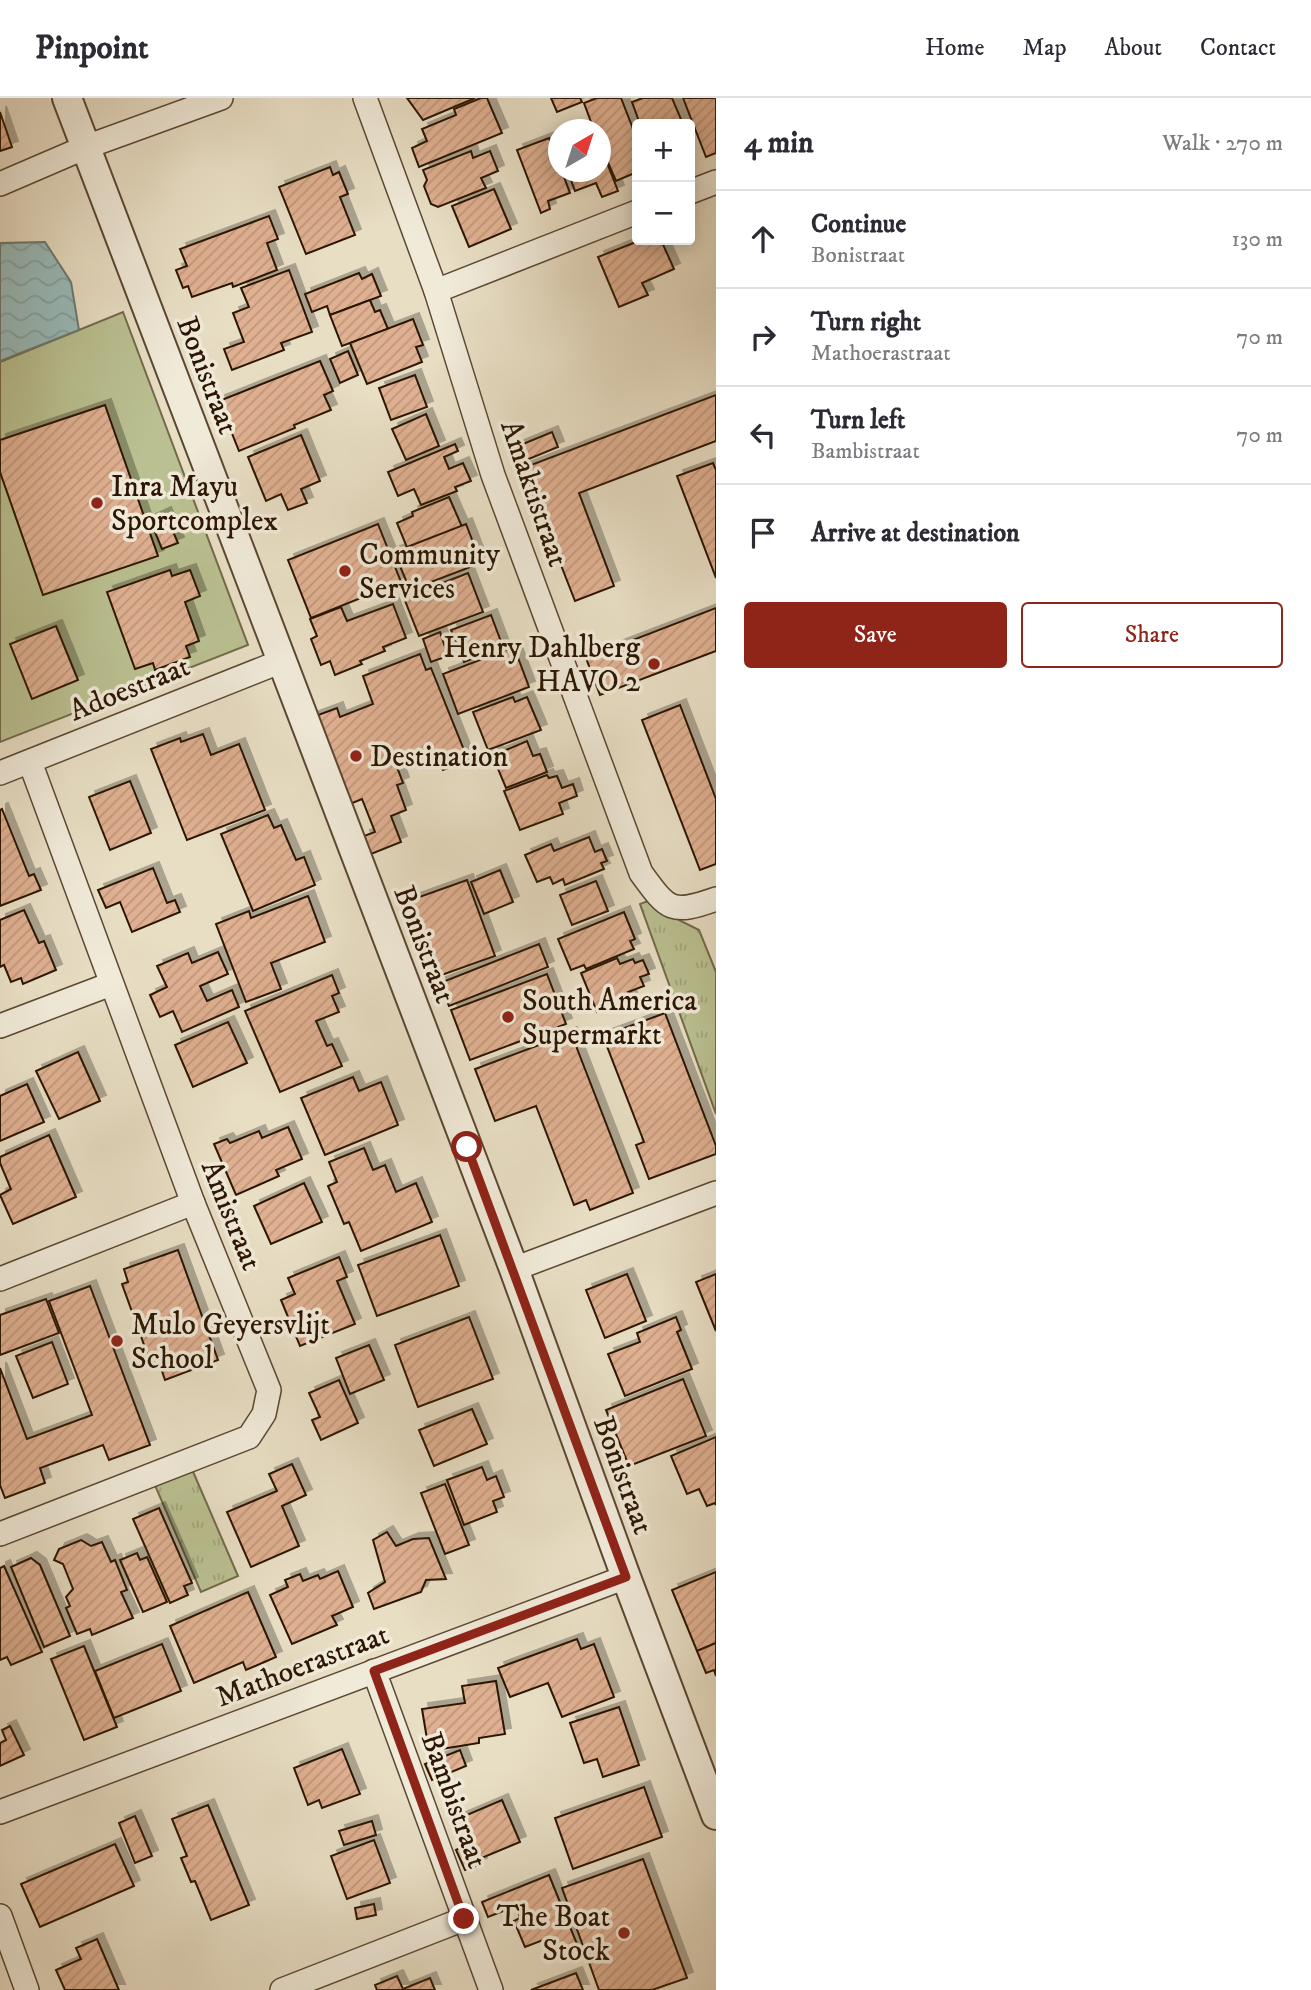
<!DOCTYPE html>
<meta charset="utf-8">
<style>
body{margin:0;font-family:"IM FELL DW Pica",serif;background:#f7f7f7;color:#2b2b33}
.controls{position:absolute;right:21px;top:21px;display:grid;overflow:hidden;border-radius:7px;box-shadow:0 4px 18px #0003}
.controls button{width:63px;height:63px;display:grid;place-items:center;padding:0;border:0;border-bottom:2px solid #e1e1e2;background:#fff;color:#2b2b33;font:35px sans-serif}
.compass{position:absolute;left:548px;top:21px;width:63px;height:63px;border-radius:50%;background:#fff;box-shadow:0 4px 18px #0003;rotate:39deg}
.stop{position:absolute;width:21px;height:21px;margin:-16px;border:5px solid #8f2418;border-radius:50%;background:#fff}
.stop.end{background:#8f2418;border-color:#fff;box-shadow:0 2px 7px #0008}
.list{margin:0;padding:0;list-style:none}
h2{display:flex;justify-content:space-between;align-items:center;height:91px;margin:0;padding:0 28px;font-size:30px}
h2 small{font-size:23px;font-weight:400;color:#7c7c81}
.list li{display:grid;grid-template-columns:46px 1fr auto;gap:21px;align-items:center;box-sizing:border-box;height:98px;padding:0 28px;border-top:2px solid #e1e1e2}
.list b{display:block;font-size:26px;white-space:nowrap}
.list p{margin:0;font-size:23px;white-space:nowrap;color:#7c7c81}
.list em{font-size:23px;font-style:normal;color:#7c7c81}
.actions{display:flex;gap:14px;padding:21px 28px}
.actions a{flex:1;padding:16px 0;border:2px solid #8f2418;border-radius:7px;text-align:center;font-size:24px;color:#8f2418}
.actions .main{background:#8f2418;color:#fff}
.icon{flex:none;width:38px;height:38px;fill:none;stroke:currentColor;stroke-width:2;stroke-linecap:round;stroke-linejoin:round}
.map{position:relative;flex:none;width:716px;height:1892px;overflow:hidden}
header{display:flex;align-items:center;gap:42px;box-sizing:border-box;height:98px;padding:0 35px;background:#fff;border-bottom:2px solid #e1e1e2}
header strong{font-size:33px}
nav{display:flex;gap:38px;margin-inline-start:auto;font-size:24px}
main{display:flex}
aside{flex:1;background:#fff}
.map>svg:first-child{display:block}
.grass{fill:url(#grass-tufts);stroke:#736a49;stroke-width:2}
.pitch{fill:#bac091;stroke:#736a49;stroke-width:2}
.water{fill:url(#water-waves);stroke:#6d7970;stroke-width:2}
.building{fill:url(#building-hatch);stroke:#2c1501;stroke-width:2;filter:url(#shadow)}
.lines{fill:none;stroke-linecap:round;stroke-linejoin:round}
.minor-casing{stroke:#5b4732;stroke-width:26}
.tertiary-casing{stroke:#5b4732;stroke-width:32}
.minor{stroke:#f0ead9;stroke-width:23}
.tertiary{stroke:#f0ead9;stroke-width:28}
.route{stroke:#8f2418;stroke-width:9}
.poi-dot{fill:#8f2418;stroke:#f0ead9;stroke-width:2.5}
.labels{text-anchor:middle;stroke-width:7;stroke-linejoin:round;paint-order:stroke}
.street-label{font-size:30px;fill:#2c1501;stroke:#f0ead9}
.poi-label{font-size:30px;fill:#2c1501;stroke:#f0ead9;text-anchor:start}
</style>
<header>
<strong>Pinpoint</strong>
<nav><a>Home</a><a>Map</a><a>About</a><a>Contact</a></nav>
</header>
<main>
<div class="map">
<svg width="716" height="1892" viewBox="0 0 716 1892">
<defs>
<pattern id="grass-tufts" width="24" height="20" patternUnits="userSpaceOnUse" patternTransform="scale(1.75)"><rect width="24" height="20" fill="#bac091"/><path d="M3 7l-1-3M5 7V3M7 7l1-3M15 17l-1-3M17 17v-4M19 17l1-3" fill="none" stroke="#a0a47b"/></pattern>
<pattern id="water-waves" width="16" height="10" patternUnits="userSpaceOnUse" patternTransform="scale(1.75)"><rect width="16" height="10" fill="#99bbba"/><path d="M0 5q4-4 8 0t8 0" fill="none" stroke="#84a09e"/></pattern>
<pattern id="building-hatch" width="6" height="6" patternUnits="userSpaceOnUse" patternTransform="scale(1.75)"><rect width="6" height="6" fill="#dfb091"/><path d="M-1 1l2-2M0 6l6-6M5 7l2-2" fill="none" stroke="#c0967b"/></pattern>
<filter id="shadow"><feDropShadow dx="6" dy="-6" stdDeviation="0" flood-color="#0004"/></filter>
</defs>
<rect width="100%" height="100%" fill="#e8dec4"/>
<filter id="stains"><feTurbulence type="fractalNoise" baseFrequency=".00286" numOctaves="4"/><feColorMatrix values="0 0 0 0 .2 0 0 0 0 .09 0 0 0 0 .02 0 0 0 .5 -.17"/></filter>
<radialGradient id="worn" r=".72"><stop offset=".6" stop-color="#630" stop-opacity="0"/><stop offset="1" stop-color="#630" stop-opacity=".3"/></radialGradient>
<!-- grass -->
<g class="grass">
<polygon points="656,800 667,816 699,832 716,874 716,1016 640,806"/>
<polygon points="191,1369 238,1478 201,1494 154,1385"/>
</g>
<!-- pitch -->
<polygon class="pitch" points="123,214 248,547 0,644 0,264"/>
<!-- water -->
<polygon class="water" points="45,144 71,184 79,232 0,263 0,145"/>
<!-- building -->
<g class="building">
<polygon points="407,0 475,0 423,22"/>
<polygon points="481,0 487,0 502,35 419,69 412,50 427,43 422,31 456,17 454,11"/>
<polygon points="551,0 580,0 582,4 557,14"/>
<polygon points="597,0 621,0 637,41 637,74 616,83 600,46 600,32 594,32 584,5"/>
<polygon points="643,0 672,0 683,26 640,26 632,4"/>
<polygon points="683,0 716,0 716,55 706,59"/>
<polygon points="0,14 12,49 0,53"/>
<polygon points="549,40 558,65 558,74 562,74 570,95 548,103 550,111 541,115 517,52"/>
<polygon points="600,47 618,93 602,99 596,85 575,93 568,74 600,74"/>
<polygon points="471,53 473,60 490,53 498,73 481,80 486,90 438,109 431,106 424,88 427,82 423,72"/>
<polygon points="330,69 333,77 339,74 348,96 340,99 355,137 306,156 279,89"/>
<polygon points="494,91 511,131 469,149 452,108"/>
<polygon points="269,118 278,141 267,145 277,172 233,189 232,185 192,199 188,188 183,190 176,172 187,168 180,151"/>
<polygon points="641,142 661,142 674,171 642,185 648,197 619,209 598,159"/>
<polygon points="289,172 312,234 281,245 284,252 232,272 224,251 244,244 233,215 249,209 241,190"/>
<polygon points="359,175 362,181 372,176 381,198 330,217 327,208 312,214 305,196"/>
<polygon points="370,202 375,214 380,212 388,231 342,248 330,217"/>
<polygon points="413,221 423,247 416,249 422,264 367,286 350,245"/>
<polygon points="348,253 358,277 340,285 330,261"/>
<polygon points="320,263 333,293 324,297 331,312 294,327 295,330 239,353 219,303"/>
<polygon points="415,277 427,309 391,322 379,290"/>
<polygon points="716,297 716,343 579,395 614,488 575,503 523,370"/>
<polygon points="105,307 158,458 43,497 0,374 0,342"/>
<polygon points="426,316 439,348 406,362 392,331"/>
<polygon points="552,334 558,349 524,363 518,348"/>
<polygon points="301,337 320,383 301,391 307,405 288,412 281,396 266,403 248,359"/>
<polygon points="455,346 458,353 444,359 449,371 463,365 471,383 455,389 457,393 421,407 414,391 398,398 388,374"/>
<polygon points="713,365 716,372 716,480 677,378"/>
<polygon points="449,399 463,431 408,452 397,425 413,418 412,414"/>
<polygon points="165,415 178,445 162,451 150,422"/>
<polygon points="378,426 401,484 311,520 288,462"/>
<polygon points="466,426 481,465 410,492 394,454"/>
<polygon points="170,472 172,478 190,472 200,498 185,504 199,543 186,548 190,559 155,572 153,565 135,571 107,494"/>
<polygon points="468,475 483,514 419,538 404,500"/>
<polygon points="393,506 406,540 383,549 385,553 360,563 362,566 335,577 330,563 321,567 311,541 317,538 310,521 341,509 347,523"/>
<polygon points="716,510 716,553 600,597 586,560"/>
<polygon points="491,517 503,549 464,564 451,532"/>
<polygon points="56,528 78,582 32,601 10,546"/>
<polygon points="440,534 448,558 431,564 423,541"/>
<polygon points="514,549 529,589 458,616 443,576"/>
<polygon points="420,556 426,572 431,570 468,662 443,672 435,654 397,669 403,685 397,687 406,712 391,718 401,744 371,756 364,738 375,734 362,701 345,708 310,620 337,610 340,619 373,606 363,578"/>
<polygon points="513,599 515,604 527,599 541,632 488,652 473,614"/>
<polygon points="680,607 716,701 716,766 700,772 642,622"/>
<polygon points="203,636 211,657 239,646 265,712 187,742 151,651 180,640 181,644"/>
<polygon points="527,643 533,658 540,656 547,674 506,690 491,654 496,652 497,656"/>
<polygon points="547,677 549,680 557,678 562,690 573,686 577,698 559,705 563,716 520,732 504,693"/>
<polygon points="130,683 151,735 110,752 89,699"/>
<polygon points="2,711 29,778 34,776 41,792 0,808 0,712"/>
<polygon points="268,717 274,730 281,727 296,762 304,759 315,787 253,813 221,736"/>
<polygon points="589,739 595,754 602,751 607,763 601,765 604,771 565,787 563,781 553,786 550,779 537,784 525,757 551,746 554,753"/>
<polygon points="153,770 167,805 175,802 180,814 132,834 120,804 106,810 98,792"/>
<polygon points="500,772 513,804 484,816 471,784"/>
<polygon points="467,782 495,858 436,879 408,803"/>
<polygon points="596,783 608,813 572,827 560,797"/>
<polygon points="308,798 325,844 271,865 281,891 246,904 216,826 249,813 251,820"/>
<polygon points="24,812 39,845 44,843 56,872 23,886 21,880 11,884 4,867 0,869 0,822"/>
<polygon points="624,814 635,841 630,843 634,851 586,871 584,867 571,872 558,841"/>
<polygon points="539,846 548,869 449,908 440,885"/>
<polygon points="218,854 228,876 200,888 207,903 232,892 239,909 182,934 173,913 160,919 150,897 167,889 157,868 188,855 192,865"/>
<polygon points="617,860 620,866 633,861 635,865 643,862 649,876 640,879 644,888 628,894 631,900 597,914 581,875"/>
<polygon points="547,876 566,926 470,962 451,912"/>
<polygon points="332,877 339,895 332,898 339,914 316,923 327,948 332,946 342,968 280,994 245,913"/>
<polygon points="665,915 716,1048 716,1056 649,1081 636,1047 644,1044 603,938"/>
<polygon points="228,924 247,965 193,989 175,947"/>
<polygon points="571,935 633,1095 590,1112 586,1102 574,1107 536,1008 495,1023 475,971"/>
<polygon points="78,954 100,1003 59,1021 36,973"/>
<polygon points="353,979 359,993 381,984 398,1027 325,1057 301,1000"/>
<polygon points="27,986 44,1024 0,1043 0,998"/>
<polygon points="288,1029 302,1061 276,1072 279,1078 236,1097 214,1046 227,1041 230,1045 259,1033 262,1040"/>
<polygon points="49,1037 76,1099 13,1126 0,1097 11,1091 0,1065 0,1059"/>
<polygon points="364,1050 373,1072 385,1067 396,1094 416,1085 432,1124 361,1153 349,1124 344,1126 328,1088 337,1084 329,1064"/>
<polygon points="304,1085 322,1124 271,1146 254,1108"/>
<polygon points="440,1137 459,1188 377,1218 358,1167"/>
<polygon points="178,1152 218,1262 165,1282 159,1264 151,1266 122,1186 128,1184 124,1171"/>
<polygon points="339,1159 347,1179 337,1183 355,1226 300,1248 281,1202 295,1196 288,1180"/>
<polygon points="627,1176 646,1223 605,1240 586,1192"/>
<polygon points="716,1176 716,1233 696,1184"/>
<polygon points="90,1188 150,1347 109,1362 103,1347 40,1370 45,1385 5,1400 0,1387 0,1270 27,1341 92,1317 49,1203"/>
<polygon points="46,1201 59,1235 0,1257 0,1217"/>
<polygon points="469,1219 493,1281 418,1309 395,1247"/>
<polygon points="676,1219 681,1232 677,1234 692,1271 625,1298 608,1256 640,1244 637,1235"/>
<polygon points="52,1244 68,1286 33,1300 16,1258"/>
<polygon points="369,1247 384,1282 350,1296 336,1260"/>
<polygon points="683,1281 706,1338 629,1368 606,1312"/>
<polygon points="339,1282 358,1325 321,1342 312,1322 320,1319 309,1295"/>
<polygon points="472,1311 487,1346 434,1368 419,1332"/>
<polygon points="716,1339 716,1407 715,1405 707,1408 699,1391 687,1396 671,1358"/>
<polygon points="292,1366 306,1397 282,1408 299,1448 251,1469 227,1414 277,1393 269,1376"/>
<polygon points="482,1369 487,1382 496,1378 504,1399 493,1403 497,1414 464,1427 447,1382"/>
<polygon points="445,1386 469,1447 445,1456 421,1395"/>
<polygon points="159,1410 192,1485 184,1488 188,1497 170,1505 133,1421"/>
<polygon points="387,1434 396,1448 413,1441 429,1440 446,1481 426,1482 421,1494 374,1511 368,1495 385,1484 373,1442"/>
<polygon points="81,1442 91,1448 102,1444 111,1464 115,1462 127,1492 121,1494 133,1520 92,1537 90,1531 77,1536 66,1510 70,1508 66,1499 73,1491 63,1466 54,1462 59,1451"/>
<polygon points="137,1455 140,1462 147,1459 167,1504 143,1514 120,1462"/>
<polygon points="31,1460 40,1467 70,1538 44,1549 11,1469"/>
<polygon points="4,1468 42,1554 11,1567 7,1559 0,1562 0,1470"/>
<polygon points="338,1473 353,1509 332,1518 337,1527 292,1546 270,1497 288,1489 285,1482 300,1476 303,1483 318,1477 320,1481"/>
<polygon points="716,1474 716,1545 697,1553 672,1492"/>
<polygon points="248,1494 276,1559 246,1572 243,1564 194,1585 170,1528"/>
<polygon points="577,1541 581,1551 594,1546 614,1599 562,1619 548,1585 510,1599 498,1570"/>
<polygon points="716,1545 716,1578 714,1572 706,1575 697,1553"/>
<polygon points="162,1546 181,1593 114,1620 95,1573"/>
<polygon points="84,1548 117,1629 84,1642 51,1561"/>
<polygon points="496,1583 505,1636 479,1640 479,1645 429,1653 422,1611 465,1605 462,1588"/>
<polygon points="619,1609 639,1667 603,1679 597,1661 584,1665 570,1625"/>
<polygon points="10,1628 24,1657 0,1668 0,1645 6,1642 2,1632"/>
<polygon points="342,1651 360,1696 322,1710 319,1702 308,1707 294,1670"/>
<polygon points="460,1652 466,1668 432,1682 425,1666"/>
<polygon points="644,1689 662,1739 573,1771 555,1720"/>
<polygon points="502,1702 520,1744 479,1761 481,1766 465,1772 456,1752 465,1747 455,1722"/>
<polygon points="208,1707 249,1807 211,1822 195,1783 191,1784 181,1760 187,1758 172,1721"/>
<polygon points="135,1718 152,1758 135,1765 119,1725"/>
<polygon points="372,1723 376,1737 344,1747 339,1733"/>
<polygon points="374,1742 390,1785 347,1801 331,1758"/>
<polygon points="115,1746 134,1788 40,1829 21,1786"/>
<polygon points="643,1761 687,1880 652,1892 599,1892 562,1790"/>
<polygon points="549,1777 579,1851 551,1862 543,1842 525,1849 514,1823 520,1820 516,1808 488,1819 482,1804"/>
<polygon points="374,1806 376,1817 357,1821 355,1810"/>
<polygon points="97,1841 119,1892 65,1892 56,1872 81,1861 76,1850"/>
<polygon points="576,1875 583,1892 531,1892"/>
<polygon points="397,1878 403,1891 430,1880 435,1892 377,1892 375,1887"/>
</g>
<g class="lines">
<!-- minor casing -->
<g class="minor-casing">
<g id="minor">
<path d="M365,0L436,193L493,377L641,775C668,812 671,817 716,801"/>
<polyline points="0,86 86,49 221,0"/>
<polyline points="690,94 716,84"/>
<polyline points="436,193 637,114"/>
<polyline points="0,675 282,563"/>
<polyline points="0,928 111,886"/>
<polyline points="514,1171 716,1095"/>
<polyline points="0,1181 193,1105"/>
<polyline points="0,1436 249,1339 264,1316 269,1292 193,1105 30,664"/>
<polyline points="374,1573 491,1892"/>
<polyline points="0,1714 626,1479"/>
<polyline points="0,1818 27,1892"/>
<polyline points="282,1892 464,1821"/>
</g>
</g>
<!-- tertiary casing -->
<g class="tertiary-casing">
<polyline id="tertiary" points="67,0 514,1171 626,1479 716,1717"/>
</g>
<!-- minor -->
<use href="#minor" class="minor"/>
<!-- tertiary -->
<use href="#tertiary" class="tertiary"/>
</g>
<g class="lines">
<!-- route -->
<polyline class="route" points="464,1821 374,1573 626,1479 467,1049"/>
</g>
<!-- markers -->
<g class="poi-dot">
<circle cx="97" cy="405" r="7"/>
<circle cx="345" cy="473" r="7"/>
<circle cx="654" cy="566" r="7"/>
<circle cx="356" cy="658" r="7"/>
<circle cx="508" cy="919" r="7"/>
<circle cx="117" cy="1243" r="7"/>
<circle cx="624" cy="1835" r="7"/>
</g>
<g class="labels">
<!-- street labels -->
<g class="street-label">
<text transform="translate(208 277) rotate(69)" y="10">Bonistraat</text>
<text transform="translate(535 395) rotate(71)" y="10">Amaktistraat</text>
<text transform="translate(129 590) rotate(-22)" y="10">Adoestraat</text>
<text transform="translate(425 846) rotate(69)" y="10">Bonistraat</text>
<text transform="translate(232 1117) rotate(68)" y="10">Amistraat</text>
<text transform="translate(624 1377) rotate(70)" y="10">Bonistraat</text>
<text transform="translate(302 1567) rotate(-21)" y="10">Mathoerastraat</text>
<text transform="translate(455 1702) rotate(70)" y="10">Bambistraat</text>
</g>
<!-- poi labels -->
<g class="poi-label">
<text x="111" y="398">Inra Mayu<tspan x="111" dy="34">Sportcomplex</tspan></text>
<text x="359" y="466">Community<tspan x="359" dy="34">Services</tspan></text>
<text x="640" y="559" text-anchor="end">Henry Dahlberg<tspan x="640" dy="34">HAVO 2</tspan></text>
<text x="370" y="668">Destination</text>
<text x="522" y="912">South America<tspan x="522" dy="34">Supermarkt</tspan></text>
<text x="131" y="1236">Mulo Geyersvlijt<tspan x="131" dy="34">School</tspan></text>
<text x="610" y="1828" text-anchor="end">The Boat<tspan x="610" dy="34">Stock</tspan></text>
</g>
</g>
<rect width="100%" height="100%" filter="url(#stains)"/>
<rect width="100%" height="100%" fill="url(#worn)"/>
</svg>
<div class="controls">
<button>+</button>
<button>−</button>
</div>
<svg class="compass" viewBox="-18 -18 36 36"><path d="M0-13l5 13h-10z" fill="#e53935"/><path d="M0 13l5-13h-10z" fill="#7c7c81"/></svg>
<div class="stop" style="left:467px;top:1049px"></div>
<div class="stop end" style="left:464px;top:1821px"></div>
</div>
<aside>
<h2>4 min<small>Walk · 270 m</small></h2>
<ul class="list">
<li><svg class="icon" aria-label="ahead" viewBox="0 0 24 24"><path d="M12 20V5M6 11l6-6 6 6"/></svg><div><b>Continue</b><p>Bonistraat</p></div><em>130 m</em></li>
<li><svg class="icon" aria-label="right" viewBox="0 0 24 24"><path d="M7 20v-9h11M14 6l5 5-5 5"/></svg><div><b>Turn right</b><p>Mathoerastraat</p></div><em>70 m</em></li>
<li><svg class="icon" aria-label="left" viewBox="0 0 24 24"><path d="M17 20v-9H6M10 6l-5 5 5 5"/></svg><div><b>Turn left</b><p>Bambistraat</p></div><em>70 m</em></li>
<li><svg class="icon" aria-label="arrive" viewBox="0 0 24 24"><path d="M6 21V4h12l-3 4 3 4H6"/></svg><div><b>Arrive at destination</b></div></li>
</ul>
<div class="actions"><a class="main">Save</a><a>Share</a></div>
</aside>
</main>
